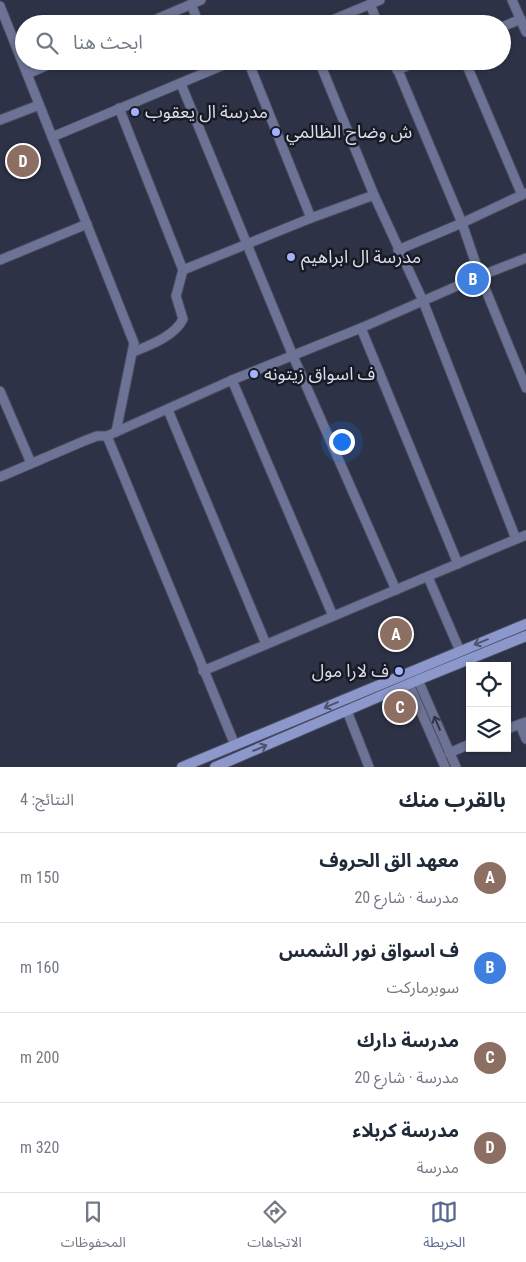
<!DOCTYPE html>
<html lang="ar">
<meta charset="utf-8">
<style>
body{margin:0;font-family:"Roboto Condensed","Noto Sans Arabic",sans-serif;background:#f2f2f3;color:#1f2937;direction:rtl}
.controls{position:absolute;right:15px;bottom:15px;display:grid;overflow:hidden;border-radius:0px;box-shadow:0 1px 4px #0004}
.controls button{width:45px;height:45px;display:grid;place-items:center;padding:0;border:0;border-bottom:1px solid #e0e1e3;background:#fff;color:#1f2937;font:25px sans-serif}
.you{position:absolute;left:341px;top:441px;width:18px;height:18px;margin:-12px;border:4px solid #fff;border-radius:50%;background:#1a73e8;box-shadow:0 0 0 8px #1a73e833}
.badge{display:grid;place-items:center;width:32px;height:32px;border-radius:50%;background:#5a6790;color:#fff;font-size:16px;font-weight:700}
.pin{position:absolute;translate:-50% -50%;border:2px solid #fff;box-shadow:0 1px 5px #0006}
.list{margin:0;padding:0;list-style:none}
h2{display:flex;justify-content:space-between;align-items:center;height:65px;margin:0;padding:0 20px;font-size:21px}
h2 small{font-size:16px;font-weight:400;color:#747a83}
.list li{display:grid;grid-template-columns:32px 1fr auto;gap:15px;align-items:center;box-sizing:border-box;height:90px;padding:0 20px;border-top:1px solid #e0e1e3}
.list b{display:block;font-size:19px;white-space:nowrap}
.list p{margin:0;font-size:16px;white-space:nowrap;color:#747a83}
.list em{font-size:16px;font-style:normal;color:#747a83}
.icon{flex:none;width:28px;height:28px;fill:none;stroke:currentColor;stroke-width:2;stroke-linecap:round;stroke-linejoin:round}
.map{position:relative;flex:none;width:526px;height:767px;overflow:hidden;direction:ltr}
.search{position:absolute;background:#fff;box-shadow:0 1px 4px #0004;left:15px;right:15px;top:15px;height:55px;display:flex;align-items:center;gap:12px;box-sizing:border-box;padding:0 18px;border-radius:28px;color:#747a83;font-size:19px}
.sheet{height:425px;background:#fff}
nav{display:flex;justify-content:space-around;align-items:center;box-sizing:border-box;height:70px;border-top:1px solid #e0e1e3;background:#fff;font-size:14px;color:#747a83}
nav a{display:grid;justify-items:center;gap:2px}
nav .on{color:#5a6790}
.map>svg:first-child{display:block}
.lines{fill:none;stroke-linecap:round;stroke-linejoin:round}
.street-casing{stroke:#494d61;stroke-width:11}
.secondary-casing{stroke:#494d61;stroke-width:12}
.street{stroke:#6c7394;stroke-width:9}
.secondary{stroke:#8c97cb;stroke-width:10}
.oneway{stroke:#4c526f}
.oneway2{stroke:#313546}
.poi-dot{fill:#a3b2fd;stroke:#181a24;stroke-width:2}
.labels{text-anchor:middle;stroke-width:5;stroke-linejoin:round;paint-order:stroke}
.poi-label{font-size:18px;fill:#daddeb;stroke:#181a24;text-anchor:start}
</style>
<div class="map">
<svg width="526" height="767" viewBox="0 0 526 767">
<rect width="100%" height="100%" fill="#2d3247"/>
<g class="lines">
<!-- street casing -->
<g class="street-casing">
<g id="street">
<polyline points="512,0 526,32"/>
<polyline points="191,4 199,24"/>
<polyline points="370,4 378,24"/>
<polyline points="0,6 134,343 116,432"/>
<polyline points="145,24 201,0"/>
<polyline points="323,24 380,0"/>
<polyline points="502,27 521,19"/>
<polyline points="248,61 311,218"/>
<polyline points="319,61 374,195 423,301 516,539"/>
<polyline points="394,61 462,223 480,276 526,388"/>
<polyline points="465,61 522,195"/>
<polyline points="397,70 419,61"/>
<polyline points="27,74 57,61"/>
<polyline points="181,84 293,356 396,590"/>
<path d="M119,108L183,270L176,296L183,319C175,336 150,345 133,352"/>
<polyline points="0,120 39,105"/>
<polyline points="52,137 233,61"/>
<polyline points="398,250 462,223 526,193"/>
<polyline points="0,260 87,224"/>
<polyline points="183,270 311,218 374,195"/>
<polyline points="361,328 458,564"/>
<polyline points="232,380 333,616"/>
<polyline points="0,391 31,463"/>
<polyline points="168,410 266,644"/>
<polyline points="107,436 235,745"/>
<polyline points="0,477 84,441 97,436 107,436 232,380 361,328 480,276 526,258"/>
<polyline points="428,577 460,651"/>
<polyline points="203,671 526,535"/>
<polyline points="418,680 456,767"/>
<polyline points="409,684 445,767"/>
<polyline points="347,711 369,767"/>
<polyline points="520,724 526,739"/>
<polyline points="507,729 526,722"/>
<polyline points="449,753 470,744"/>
</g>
</g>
<!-- secondary casing -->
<g class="secondary-casing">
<g id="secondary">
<polyline points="182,767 526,624"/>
<polyline points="215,767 418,680 526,636"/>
</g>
</g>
<!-- street -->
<use href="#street" class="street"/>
<!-- secondary -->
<use href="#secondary" class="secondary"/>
</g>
<!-- one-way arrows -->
<defs><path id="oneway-shaft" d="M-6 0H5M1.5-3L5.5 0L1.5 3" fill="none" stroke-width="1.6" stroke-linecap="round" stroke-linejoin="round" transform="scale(1.25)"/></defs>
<g class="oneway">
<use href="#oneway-shaft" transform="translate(481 642) rotate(158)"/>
<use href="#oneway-shaft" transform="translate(331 705) rotate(157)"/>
<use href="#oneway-shaft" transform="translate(260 748) rotate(-23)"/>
</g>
<use class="oneway2" href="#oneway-shaft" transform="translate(437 723) rotate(-113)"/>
<!-- markers -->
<g class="poi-dot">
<circle cx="135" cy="112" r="5"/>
<circle cx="276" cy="132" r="5"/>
<circle cx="291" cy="257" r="5"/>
<circle cx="254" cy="374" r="5"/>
<circle cx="399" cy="671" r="5"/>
</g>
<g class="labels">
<!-- poi labels -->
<g class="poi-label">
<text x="145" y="118">مدرسة ال يعقوب</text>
<text x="286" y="138">ش وضاح الظالمي</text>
<text x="301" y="263">مدرسة ال ابراهيم</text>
<text x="264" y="380">ف اسواق زيتونه</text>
<text x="389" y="677" text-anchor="end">ف لارا مول</text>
</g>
</g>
</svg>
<div class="controls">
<button><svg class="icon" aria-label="locate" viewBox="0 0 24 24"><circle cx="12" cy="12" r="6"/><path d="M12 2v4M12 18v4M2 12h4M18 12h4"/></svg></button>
<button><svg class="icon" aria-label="layers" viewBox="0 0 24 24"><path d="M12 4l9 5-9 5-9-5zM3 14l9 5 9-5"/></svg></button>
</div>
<div class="you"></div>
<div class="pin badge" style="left:396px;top:634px;background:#8d6e63">A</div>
<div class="pin badge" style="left:473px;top:279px;background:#3f7fe0">B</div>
<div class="pin badge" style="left:400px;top:707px;background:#8d6e63">C</div>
<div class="pin badge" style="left:23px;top:161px;background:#8d6e63">D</div>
<div class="search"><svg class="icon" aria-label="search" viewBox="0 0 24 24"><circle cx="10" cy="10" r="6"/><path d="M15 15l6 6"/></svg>ابحث هنا</div>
</div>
<section class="sheet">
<h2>بالقرب منك<small>النتائج: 4</small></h2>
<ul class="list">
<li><span class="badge" style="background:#8d6e63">A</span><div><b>معهد الق الحروف</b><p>مدرسة · شارع 20</p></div><em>150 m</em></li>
<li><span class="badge" style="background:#3f7fe0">B</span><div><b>ف اسواق نور الشمس</b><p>سوبرماركت</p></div><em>160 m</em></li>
<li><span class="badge" style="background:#8d6e63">C</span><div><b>مدرسة دارك</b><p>مدرسة · شارع 20</p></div><em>200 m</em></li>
<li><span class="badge" style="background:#8d6e63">D</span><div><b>مدرسة كربلاء</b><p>مدرسة</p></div><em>320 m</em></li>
</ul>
</section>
<nav>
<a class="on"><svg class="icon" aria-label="map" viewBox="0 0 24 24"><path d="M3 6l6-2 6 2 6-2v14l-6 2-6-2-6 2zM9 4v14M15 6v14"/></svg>الخريطة</a>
<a><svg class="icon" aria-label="directions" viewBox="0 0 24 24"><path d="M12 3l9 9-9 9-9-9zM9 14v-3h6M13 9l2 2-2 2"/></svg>الاتجاهات</a>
<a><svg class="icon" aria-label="saved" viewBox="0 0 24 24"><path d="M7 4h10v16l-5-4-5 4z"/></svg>المحفوظات</a>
</nav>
